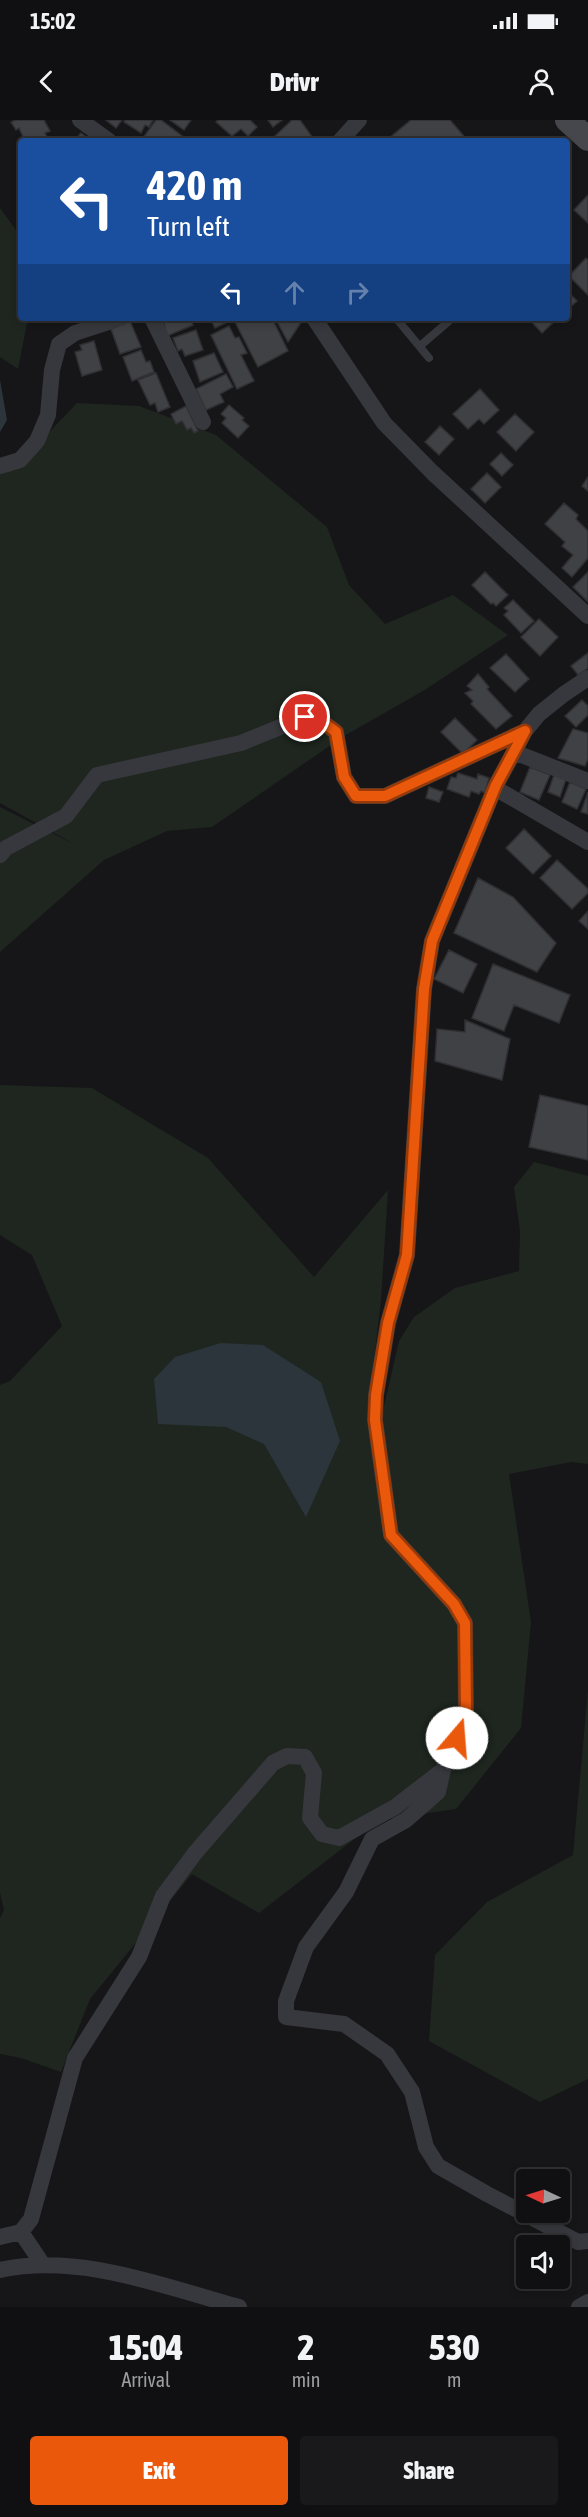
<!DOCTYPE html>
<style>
:root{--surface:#101012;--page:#19191b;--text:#f1f3f6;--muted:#9c9d9f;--line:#303032;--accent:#ea580c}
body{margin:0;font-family:"Asap Condensed",sans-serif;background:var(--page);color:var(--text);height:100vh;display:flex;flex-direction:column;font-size:22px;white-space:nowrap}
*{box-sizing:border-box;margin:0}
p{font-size:20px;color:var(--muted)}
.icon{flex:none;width:33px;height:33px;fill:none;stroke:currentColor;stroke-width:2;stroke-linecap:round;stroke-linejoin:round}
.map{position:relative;height:2187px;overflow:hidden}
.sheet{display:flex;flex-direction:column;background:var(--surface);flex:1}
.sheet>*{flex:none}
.banner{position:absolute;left:18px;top:18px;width:552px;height:183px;border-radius:6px;box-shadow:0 3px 9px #0003,0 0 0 2px var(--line);background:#1a4fa0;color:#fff;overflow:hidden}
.needle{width:39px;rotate:274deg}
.tools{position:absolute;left:516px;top:2049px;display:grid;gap:12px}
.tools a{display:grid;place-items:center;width:54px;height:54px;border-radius:6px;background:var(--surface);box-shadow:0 3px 9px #0003,0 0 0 2px var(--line);font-size:30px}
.pin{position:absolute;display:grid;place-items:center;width:51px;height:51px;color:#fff;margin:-26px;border:3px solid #fff;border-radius:50%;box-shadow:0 2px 6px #0007}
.me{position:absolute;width:66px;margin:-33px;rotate:18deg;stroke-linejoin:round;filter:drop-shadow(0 0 4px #0008)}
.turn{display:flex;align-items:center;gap:21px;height:126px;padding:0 30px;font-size:27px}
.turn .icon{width:78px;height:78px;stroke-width:2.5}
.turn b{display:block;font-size:42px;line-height:51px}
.lanes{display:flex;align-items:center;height:57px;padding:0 30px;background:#0003;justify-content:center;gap:30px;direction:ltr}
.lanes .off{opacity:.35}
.eta{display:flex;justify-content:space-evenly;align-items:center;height:102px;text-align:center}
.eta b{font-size:36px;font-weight:800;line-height:42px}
.button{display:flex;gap:12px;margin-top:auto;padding:12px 30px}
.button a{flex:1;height:69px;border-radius:6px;background:var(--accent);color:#fff;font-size:24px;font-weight:800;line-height:69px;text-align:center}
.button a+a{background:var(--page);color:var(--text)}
.status{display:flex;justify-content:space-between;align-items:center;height:42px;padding:0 30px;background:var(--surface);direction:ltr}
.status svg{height:16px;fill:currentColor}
header{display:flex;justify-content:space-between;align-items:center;height:78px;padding:0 30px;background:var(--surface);font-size:27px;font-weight:800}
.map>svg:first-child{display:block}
</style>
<div class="status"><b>15:02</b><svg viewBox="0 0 49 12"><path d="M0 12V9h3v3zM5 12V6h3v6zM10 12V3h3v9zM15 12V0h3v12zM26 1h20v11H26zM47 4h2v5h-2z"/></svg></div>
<header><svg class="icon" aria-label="back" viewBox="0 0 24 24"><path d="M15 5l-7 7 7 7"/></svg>Drivr<svg class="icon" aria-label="person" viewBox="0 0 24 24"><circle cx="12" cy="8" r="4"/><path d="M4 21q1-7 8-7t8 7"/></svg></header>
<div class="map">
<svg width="588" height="2187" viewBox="0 0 588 2187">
<rect width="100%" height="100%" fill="#161618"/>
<path fill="#1e261f" d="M0,88L21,117V198H28L18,249L0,237Z
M77,283L139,286L216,315L327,407L349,465L385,504L453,475L508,515L423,571L344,616L212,707L167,711L104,740L0,832V687L76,725L0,683V344L16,347Z
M0,965L92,968L208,1038L314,1157L388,1070L381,1180L368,1292L382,1295L399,1221L414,1197L455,1168L519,1151L520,1111L514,1067L534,1042L588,1056V1344L571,1342L509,1354L531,1502L521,1608L456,1689L379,1700L259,1793L192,1754L90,1879L61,1952L21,1938L0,1934V1798L4,1790L0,1773V1265L10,1261L62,1206L32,1135L0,1115Z
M588,1570V1959L540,1982L429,1921L435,1835L487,1782L573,1735Z"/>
<path fill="#2c353c" d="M0,260L7,300L0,312Z
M221,1223L263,1225L321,1262L340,1321L306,1397L264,1324L226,1307L158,1304L154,1259L175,1237Z"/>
<path fill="#404145" stroke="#303034" stroke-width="1.5" d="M16,0H44L50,11L45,13L49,21H25L19,8L16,10L11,2Z
M106,0H122L116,8Z
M125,0H153L149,7L145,5L141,13L124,2Z
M156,0H161L185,18L182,21H148L143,18Z
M170,0H191L184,10Z
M218,0H250L257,7L248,16L241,9L232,16L216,2Z
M268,0H282L273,7Z
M292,0H300L315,21H279L275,16Z
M411,0H450L468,21H389L388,19Z
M81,13L91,21H74Z
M588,75V103L574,90Z
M586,138L588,140V175L569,156Z
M567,171L577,181L567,190Z
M190,198L193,205L167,216L163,199Z
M210,198H231L232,200L215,208Z
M238,198H272L288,231L258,247L234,200Z
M275,198H300L302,201L288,222Z
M528,198H558L542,213Z
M130,201L141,227L120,234L111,209Z
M229,206L235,218L239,217L247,233L241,235L254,261L237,269L211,215Z
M196,210L203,230L185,236L182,229L178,231L173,218Z
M94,221L102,250L82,256L75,232L82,230L80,225Z
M141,230L146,242L150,241L154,252L132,261L123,237Z
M214,233L223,252L200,262L193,241Z
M156,253L170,287L158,292L155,283L150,285L138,260Z
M226,254L233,267L220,274L224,282L206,290L196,269Z
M480,269L499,290L484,304L479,299L468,309L453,294Z
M229,285L244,298L242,300L249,306L238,318L222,303L226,298L221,294Z
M186,286L198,311L194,313L191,308L187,310L182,301L176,304L171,294Z
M515,294L534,312L516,331L497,312Z
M440,306L454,319L439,335L425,322Z
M501,333L513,345L502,356L490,344Z
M487,353L501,367L485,383L471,369Z
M588,357V371L582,366Z
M564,383L578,395L576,399L588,411V438L572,457L562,448L573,435L562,426L565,422L545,404Z
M485,452L508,475L496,486L493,483L491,484L472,465Z
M588,452V482L573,467Z
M513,480L534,501L521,513L504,495L508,491L504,488Z
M539,499L558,517L540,536L521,517Z
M588,533V548L578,555L571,546Z
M506,534L529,559L515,572L490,548Z
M478,554L489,567L487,569L512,596L496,609L471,584L473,581L465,573L472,570L467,566Z
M582,580L588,586V595L576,607L565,596Z
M455,598L477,620L463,634L441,612Z
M573,609L588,613V639L585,646L558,638Z
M530,647L550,655L539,680L520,672Z
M458,653L477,659L478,654L489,658L485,673L481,671L479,674L471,671L469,677L447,669L451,657L456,658Z
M554,655L566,659L560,677L548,672Z
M570,662L586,669L577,689L562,682Z
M429,667L443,672L439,682L426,678Z
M588,672V694L581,692Z
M524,709L551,736L533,754L506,728Z
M557,740L588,769V773L572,789L540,758Z
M478,758L513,777L556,823L537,852L454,813Z
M588,791V809L579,801Z
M449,830L477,844L463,873L434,859Z
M493,844L570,875L559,903L514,885L504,911L472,898Z
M465,900L510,919L502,960L435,941L437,909L465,912Z
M540,975L588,986V1040L529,1027Z"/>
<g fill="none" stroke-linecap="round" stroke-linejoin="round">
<path stroke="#37383d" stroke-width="8" d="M396,198L429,238
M420,226L449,201L447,198"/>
<path stroke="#37383d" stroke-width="16" d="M80,0L109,21
M340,21L359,0
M152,198L203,302
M314,198L384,303L433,353L588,496
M0,346L20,340L37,321L48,295L52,250L59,224L75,213L121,198
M588,558L564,574L539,594L525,611L514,632L496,665L432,821L424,869L407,1135L388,1203L376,1275L375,1300L391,1415L454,1484L465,1503L466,1591L443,1650L438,1672L406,1700L372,1719L346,1772L306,1827L286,1881V1897L344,1904L387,1934L412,1972L426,2027L438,2046L487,2074L578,2122L588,2121
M514,632L588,661
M495,668L588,722
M0,735L6,728L66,696L97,655L241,623L305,597L320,600L336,612L344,657L356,676H385L525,611
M21,2112L43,2145
M0,2117L21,2112L31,2099L75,1938L139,1837L163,1776L195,1733L273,1643L287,1636L305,1637L314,1653L310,1698L322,1714L339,1718L395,1687L443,1650
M0,2150C80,2133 162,2166 239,2187
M579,2187L588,2182"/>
<path stroke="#45474d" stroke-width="24" d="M567,0L588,19"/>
</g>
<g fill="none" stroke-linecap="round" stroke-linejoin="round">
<g stroke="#983908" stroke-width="15">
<path id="route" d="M305,597L320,600L336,612L344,657L356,676H385L525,611L496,665L432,821L424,869L407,1135L388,1203L376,1275L375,1300L391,1415L454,1484L465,1503L466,1591L457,1618"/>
</g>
<use href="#route" stroke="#ea580c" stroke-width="10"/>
</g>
</svg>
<div class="tools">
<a><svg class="needle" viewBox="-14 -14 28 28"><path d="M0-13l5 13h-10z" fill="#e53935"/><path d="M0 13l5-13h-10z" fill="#9c9d9f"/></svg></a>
<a><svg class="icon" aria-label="sound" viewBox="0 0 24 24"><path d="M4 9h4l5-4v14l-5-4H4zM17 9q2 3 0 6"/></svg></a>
</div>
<div class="pin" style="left:305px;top:597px;background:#d93025"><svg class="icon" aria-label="arrive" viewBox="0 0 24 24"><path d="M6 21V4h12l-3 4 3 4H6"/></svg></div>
<svg class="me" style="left:457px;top:1618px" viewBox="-20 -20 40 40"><circle r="19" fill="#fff"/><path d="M0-13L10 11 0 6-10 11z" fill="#ea580c"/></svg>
<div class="banner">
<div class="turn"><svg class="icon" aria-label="left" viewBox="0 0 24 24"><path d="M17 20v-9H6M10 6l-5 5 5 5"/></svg><div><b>420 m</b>Turn left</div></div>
<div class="lanes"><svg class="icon" aria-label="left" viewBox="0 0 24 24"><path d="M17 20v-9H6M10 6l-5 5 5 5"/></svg><svg class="icon off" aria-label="ahead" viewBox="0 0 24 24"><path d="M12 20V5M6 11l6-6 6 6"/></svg><svg class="icon off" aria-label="right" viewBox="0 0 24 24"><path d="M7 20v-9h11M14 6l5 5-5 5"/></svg></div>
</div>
</div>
<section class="sheet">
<div class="eta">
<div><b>15:04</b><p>Arrival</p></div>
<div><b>2</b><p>min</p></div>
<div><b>530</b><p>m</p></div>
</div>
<div class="button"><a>Exit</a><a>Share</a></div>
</section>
